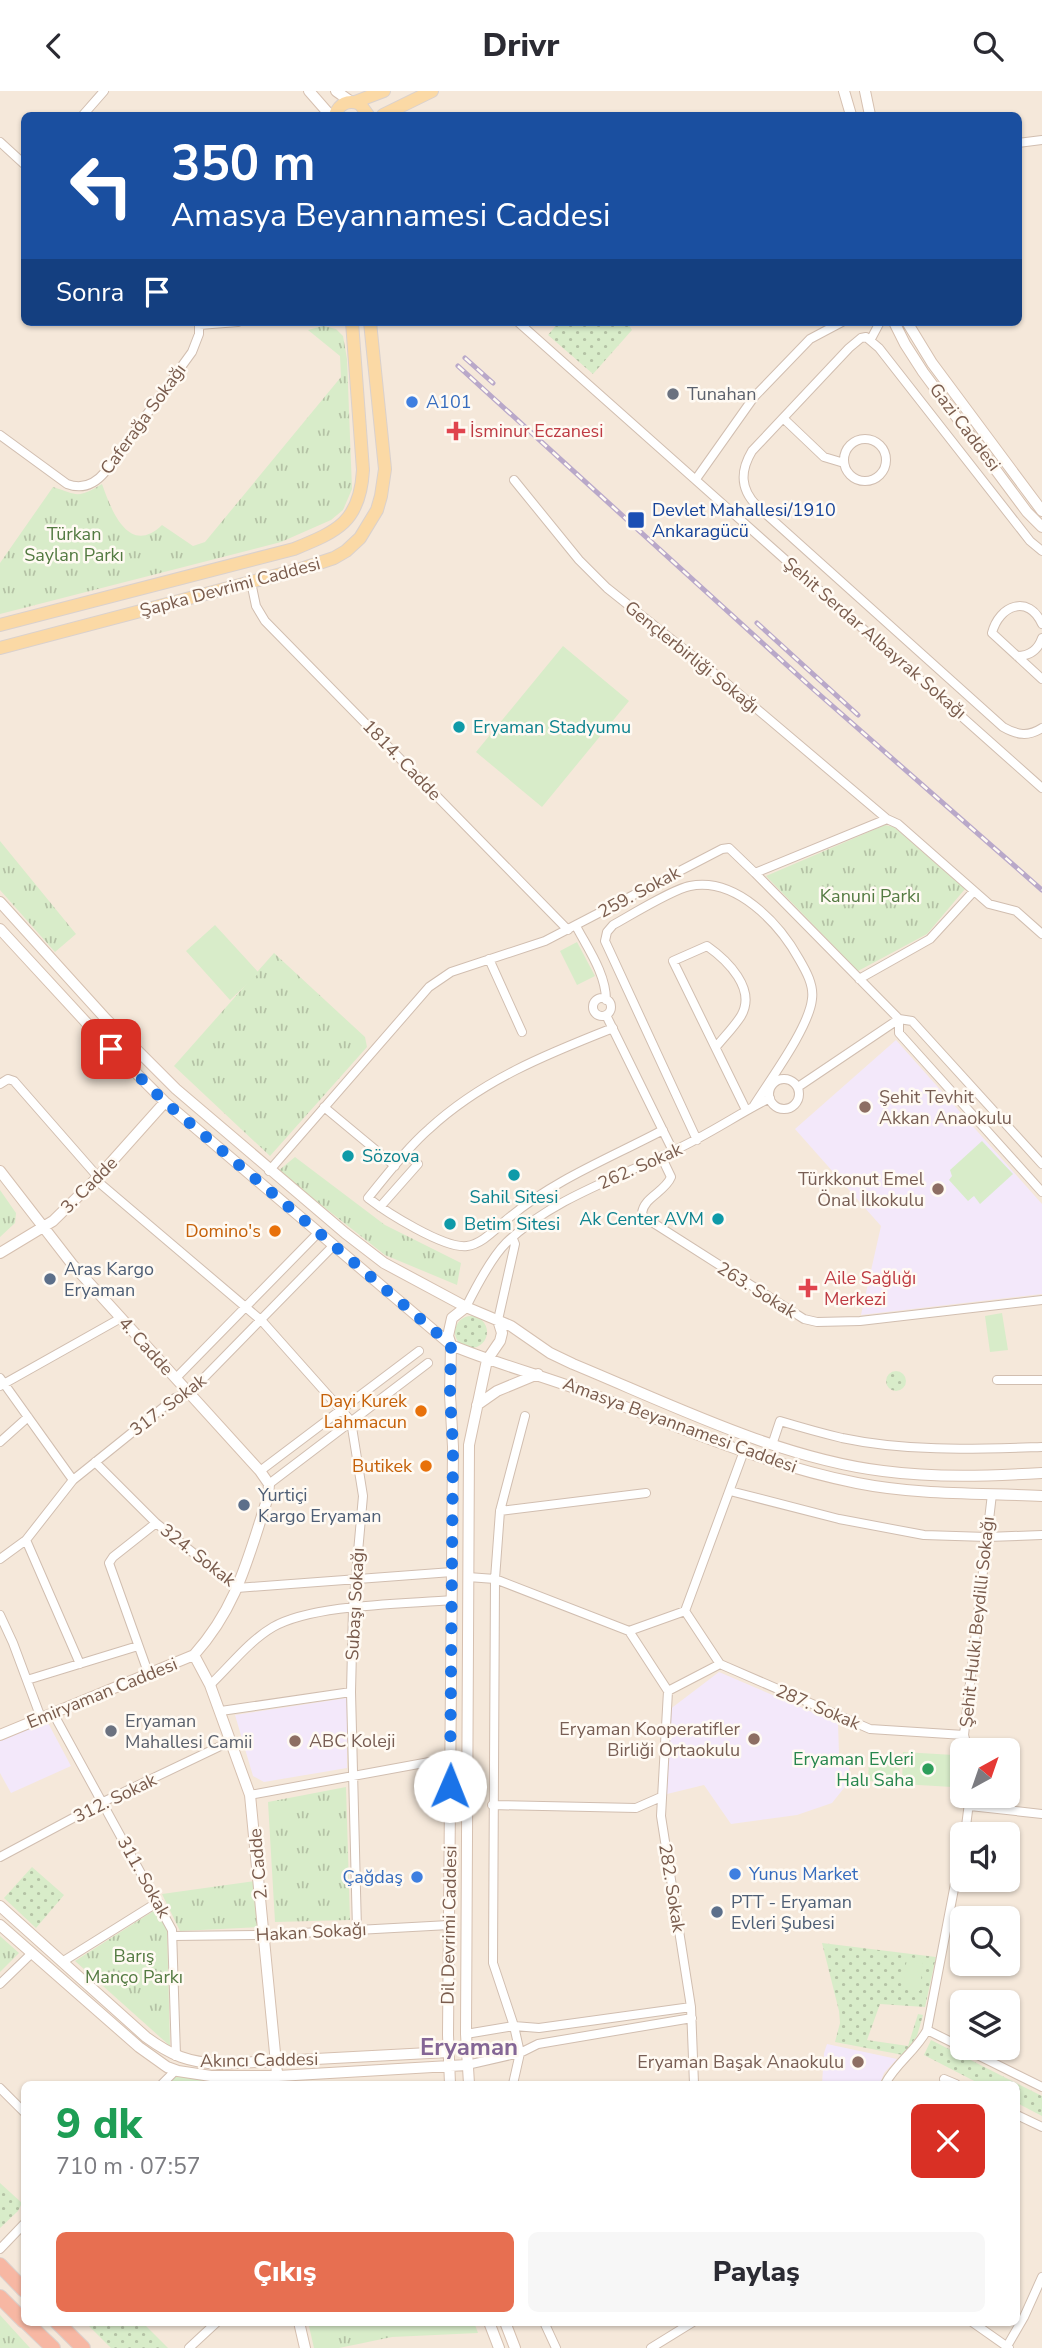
<!DOCTYPE html>
<html lang="tr">
<meta charset="utf-8">
<style>
:root{--surface:#fff;--page:#f7f7f7;--text:#2b2b33;--muted:#7c7c81;--accent:#e76f51}
body{margin:0;font-family:"Nunito Sans",sans-serif;background:var(--page);color:var(--text);height:100vh;display:flex;flex-direction:column;font-size:26px;white-space:nowrap}
*{box-sizing:border-box;margin:0}
p{font-size:23px;color:var(--muted)}
.icon{flex:none;width:38px;height:38px;fill:none;stroke:currentColor;stroke-width:2;stroke-linecap:round;stroke-linejoin:round}
.map{position:relative;flex:1;overflow:hidden}
.drawer{position:absolute;left:21px;top:1990px;width:999px;height:245px;display:flex;flex-direction:column;background:var(--surface);border-radius:10px;box-shadow:0 2px 5px #0004}
.drawer>*{flex:none}
.guide{position:absolute;left:21px;top:21px;width:1001px;height:214px;border-radius:10px;box-shadow:0 2px 5px #0004;background:#1a4fa0;color:#fff;overflow:hidden}
.needle{width:46px;rotate:40deg}
.buttons{position:absolute;left:950px;top:1647px;display:grid;gap:14px}
.buttons a{display:grid;place-items:center;width:70px;height:70px;border-radius:10px;background:var(--surface);box-shadow:0 2px 5px #0004;font-size:35px}
.pin{position:absolute;display:grid;place-items:center;width:60px;height:60px;color:#fff;margin:-30px;border-radius:14px;box-shadow:0 4px 10px #0006}
.me{position:absolute;width:77px;margin:-38px;rotate:1deg;stroke-linejoin:round;filter:drop-shadow(0 0 5px #0008)}
.turn{display:flex;align-items:center;gap:24px;height:147px;padding:0 35px;font-size:32px}
.turn .icon{width:91px;height:91px;stroke-width:2.5}
.turn b{display:block;font-size:49px;line-height:60px}
.then{display:flex;align-items:center;height:66px;padding:0 35px;background:#0003;gap:14px;font-size:26px}
.round{display:grid;place-items:center;flex:none;width:74px;height:74px;border-radius:10px;background:var(--page)}
.overview{display:flex;align-items:center;justify-content:space-between;height:119px;padding:0 35px}
h1{font-size:42px;font-weight:800;line-height:52px;color:#1e9e55}
.button{display:flex;gap:14px;margin-top:auto;padding:14px 35px}
.button a{flex:1;height:80px;border-radius:10px;background:var(--accent);color:#fff;font-size:28px;font-weight:800;line-height:80px;text-align:center}
.button a+a{background:var(--page);color:var(--text)}
header{display:flex;justify-content:space-between;align-items:center;height:91px;padding:0 35px;background:var(--surface);font-size:32px;font-weight:800}
.map>svg:first-child{display:block}
</style>
<header><svg class="icon" aria-label="back" viewBox="0 0 24 24"><path d="M15 5l-7 7 7 7"/></svg>Drivr<svg class="icon" aria-label="search" viewBox="0 0 24 24"><circle cx="10" cy="10" r="6"/><path d="M15 15l6 6"/></svg></header>
<div class="map">
<svg width="1042" height="2257" viewBox="0 0 1042 2257">
<defs>
<pattern id="grass-dots" width="8" height="8" patternUnits="userSpaceOnUse" patternTransform="scale(1.75)"><rect width="8" height="8" fill="#d8ecc9"/><path d="M2 2h.1M6 6h.1" fill="none" stroke="#b4c2a5" stroke-width="1.8" stroke-linecap="round"/></pattern>
<pattern id="park-tufts" width="24" height="20" patternUnits="userSpaceOnUse" patternTransform="scale(1.75)"><rect width="24" height="20" fill="#d8ecc9"/><path d="M3 7l-1-3M5 7V3M7 7l1-3M15 17l-1-3M17 17v-4M19 17l1-3" fill="none" stroke="#b4c2a5"/></pattern>
</defs>
<rect width="100%" height="100%" fill="#fdf6ec"/>
<path fill="#f5e8da" fill-rule="evenodd" d="M0,0H1042V2257H0ZM24,24H1018V231H24ZM962,1659H1008V1704H962ZM962,1743H1008V1788H962ZM962,1827H1008V1872H962ZM962,1911H1008V1956H962ZM24,1993H1017V2231H24Z"/>
<path fill="#f3e8fa" d="M896,949L1042,1113V1203L861,1224L881,1135L795,1038Z
M719,1581L838,1632L839,1663L850,1665L848,1692L832,1712L797,1724L731,1733L704,1694L667,1703L669,1619Z
M347,1607V1677L264,1691L253,1685L235,1624Z
M47,1630L71,1675L11,1702L0,1682V1650Z
M827,1953L897,1968L884,1982L880,1993H822L824,1962Z"/>
<path fill="url(#grass-dots)" d="M559,231H627L632,239L593,283L548,244Z
M455 1241a16 16 0 1 1 32 0a16 16 0 1 1-32 0Z
M886 1290a10 10 0 1 1 20 0a10 10 0 1 1-20 0Z
M32,1776L64,1804L36,1837L4,1807Z
M822,1852L936,1866L925,1916L880,1913L867,1949L908,1955L918,1923L923,1924L917,1945L903,1964L835,1951L840,1932L839,1920Z
M931,1949L1042,2005V2025L1017,2012V1993H980L924,1964Z
M176,1979L278,1985V1993H162Z
M0,2092L22,2112L18,2120L0,2137Z
M85,2231H142L168,2257H111Z"/>
<path fill="url(#park-tufts)" d="M323,235L336,238L343,245L347,268L352,398L343,419L331,429L281,451L0,523V472L53,396C78,404 77,408 102,393C111,419 129,466 162,434L193,455L205,451L341,286L340,265L308,239Z
M885,734L894,736L965,798L927,843L858,880L766,785Z
M0,750L76,843L55,861L0,799Z
M274,862L365,946L367,956L270,1065L174,975Z
M295,1066L385,1134L461,1172L457,1194L385,1164L278,1080Z
M0,1099L16,1122L15,1132L0,1146Z
M346,1696L350,1829L275,1831L268,1711Z
M255,1790L260,1836L180,1840L162,1803Z
M155,1819L167,1837L170,1955L75,1870Z
M0,1845L19,1862L0,1881Z
M0,2224L30,2257H0Z
M308,2231H474L478,2242L392,2246L339,2257H314Z"/>
<path fill="#d8ecc9" d="M56,440L63,474L44,479L36,444Z
M563,555L629,610L542,716L476,661Z
M215,834L259,882L230,909L186,860Z
M577,851L595,885L577,894L560,860Z
M982,1050L1013,1083L980,1113L974,1105L968,1110L949,1089L952,1085L950,1079Z
M1002,1222L1008,1259L990,1261L985,1225Z
M903,1661L954,1664L952,1696L902,1693Z
M869,1670L900,1672L899,1692L868,1690Z
M907,1866L923,1868L920,1900L903,1898Z"/>
<g fill="none" stroke-linecap="round" stroke-linejoin="round">
<g stroke="#d1beb0" stroke-width="10">
<path id="street" d="M83,24L104,0
M0,51L24,73
M1018,52L1042,49
M518,231L1042,697
M871,248L880,231
M783,327L824,366L844,372
M0,344L67,393C83,399 95,393 105,381L192,261L199,243V234L238,231
M844 369a21 21 0 1 1 42 0a21 21 0 1 1-42 0Z
M696,388L754,306L810,248L842,231
M514,389L579,469L607,497L725,591L887,728
M1042,460L1030,450L879,257L866,246L861,247L849,257L752,360C740,380 740,398 757,415L1003,636C1017,644 1028,646 1042,637
M251,491L256,515L265,530L568,839
M1042,533C1029,503 999,514 992,542L1042,588
M1017,565C1030,565 1038,559 1042,547
M755,782L899,928L912,930L1042,1073
M576,835C588,858 606,883 606,909
M489,868L522,941
M859,888L930,848L974,800
M593 916a9 9 0 1 1 18 0a9 9 0 1 1-18 0Z
M606,924L673,1060
M899,928V942L1042,1101
M613,937C547,963 482,989 429,1038C406,1058 387,1084 368,1107C386,1121 444,1158 467,1155C483,1153 497,1136 510,1126C554,1089 612,1066 663,1039
M716,956C724,946 734,936 741,925C757,898 727,869 707,855L673,870L746,1019
M769 1003a15 15 0 1 1 30 0a15 15 0 1 1-30 0Z
M0,993L8,988L14,990L98,1086
M798,996L899,928
M324,1016L395,1075
M697,1049L605,850L607,841L613,834C631,824 673,798 690,795C736,786 779,832 799,868C806,880 814,894 812,908C809,937 769,990 753,1016
M661,1065L671,1086C665,1101 644,1106 642,1122L644,1126L804,1228L817,1231L860,1230L1042,1209
M269,1080L429,896L451,881L545,850L722,758L729,757L755,782L887,728L898,733L989,813L1016,820L1042,843
M96,1089L262,1230L351,1330L363,1405L353,1517L351,1601L357,1839
M380,1116L418,1073L406,1063
M466,1216C476,1196 491,1167 506,1152C553,1107 618,1087 675,1059C708,1044 738,1023 770,1007
M498,1229L515,1153L513,1148
M0,1287L73,1389
M176,1287L318,1142
M997,1289H1042
M0,1295L121,1227
M0,1351L28,1326
M772,1354L780,1330C800,1336 821,1342 842,1347C908,1361 975,1358 1042,1356
M95,1371L156,1432L237,1497L452,1481
M260,1380L419,1260
M269,1393L428,1272
M730,1400L839,1428L924,1444L987,1446L1042,1444
M500,1420L646,1402
M26,1449L80,1573
M0,1468L26,1449L73,1389L175,1307L189,1302L333,1155
M468,1486L495,1488L629,1540
M685,1520L744,1360
M0,1524L13,1552L41,1627
M629,1540L668,1600L720,1573
M629,1540L685,1520L720,1573
M720,1573L870,1638L964,1644
M149,1584L109,1472L113,1466L156,1432
M27,1589L138,1555
M210,1594C230,1575 249,1550 273,1536C313,1513 405,1513 452,1509
M668,1600L661,1725L691,1916L694,1993
M221,1620L351,1601
M53,1622L172,1839L176,1965
M968,1659L964,1644L992,1403
M250,1704L451,1667
M492,1714L636,1717L661,1706
M970,1715L1042,1723
M965,1743L970,1704
M0,1766L103,1711L231,1650
M173,1845L265,1844L449,1834
M62,1871L158,1811
M0,1893L32,1862
M927,1939L1042,1996
M466,1943L514,1935L539,1937L691,1916
M467,1974L520,1962L538,1953L692,1927
M944,1988L956,1993
M162,1993L176,1979
M513,1993L520,1962L514,1935L493,1872L495,1488L500,1420L525,1325
M885,1993C896,1972 916,1960 927,1939L962,1756
M0,1997L24,2021
M1017,2024L1042,2036
M0,2158L24,2133
M544,2231L556,2257
M972,2231L1009,2257
M189,2257L217,2231
M651,2257L693,2231
M1006,2257L1024,2226L1042,2186"/>
</g>
<g stroke="#d6c0b0" stroke-width="12">
<path id="secondary" d="M309,0L330,24
M336,0L350,10
M844,0L851,24
M865,0L870,24
M894,231L905,253L923,281L1027,421L1042,436
M907,231L932,272L1042,420
M0,811L106,928L176,998L345,1142L384,1172L466,1216L511,1235L550,1262L573,1273C670,1313 778,1367 883,1380C936,1387 989,1385 1042,1382
M0,838L94,940L165,1011L451,1254C496,1273 544,1285 591,1303C678,1335 765,1374 857,1392C917,1404 981,1402 1042,1405
M0,1080L72,1173L260,1380L269,1393L268,1406C248,1466 238,1515 194,1564L0,1644
M0,1162L53,1130L98,1086L165,1011
M477,1314L497,1300L538,1283
M194,1564L210,1594L250,1704L278,1993
M0,1815L146,1946C172,1965 188,1971 220,1973L448,1961
M0,1834L139,1956L167,1976L178,1980L211,1985H278L467,1974
M450,1993L448,1944L453,1356L450,1304L451,1254L448,1245L452,1227L466,1216
M469,1993L466,1943L469,1354L487,1269L500,1250L502,1242L498,1229
M299,2231L305,2257
M489,2231L499,2257
M505,2231L515,2257"/>
</g>
<g stroke="#dad1cd" stroke-width="14">
<path id="primary" d="M355,11L384,0
M335,24C339,13 348,8 360,13L368,24
M383,24L432,0
M0,534L294,458C338,440 360,431 363,379L352,231
M0,557L304,477L334,467L346,460L360,447L377,419L381,405L385,378L370,231"/>
</g>
<g stroke="#dad1cd" stroke-width="16">
<path id="highway" d="M0,2174L24,2199
M0,2206L24,2230
M26,2231L53,2257
M57,2231L83,2257"/>
</g>
<use href="#street" stroke="#fff" stroke-width="8"/>
<use href="#secondary" stroke="#fff" stroke-width="10"/>
<use href="#primary" stroke="#fbd9a5" stroke-width="12"/>
<use href="#highway" stroke="#f7b7a3" stroke-width="14"/>
<g stroke="#b9a8c9" stroke-width="5">
<path id="rail" d="M465,267L493,292
M458,275L812,597L1042,799
M757,532L858,624"/>
</g>
<use href="#rail" stroke="#fffaf3" stroke-width="2.5" stroke-dasharray="8" stroke-linecap="butt"/>
</g>
<g fill="none" stroke-linecap="round" stroke-linejoin="round">
<path stroke="#1a73e8" stroke-width="12" stroke-dasharray="0 21.6" d="M111,958L165,1011L451,1254L450,1304L453,1356L450,1695"/>
</g>
<g fill="#6b7280" stroke="#fffaf3" stroke-width="2.5">
<circle cx="673" cy="303" r="7"/>
<circle cx="111" cy="1640" r="7"/>
</g>
<g fill="#3f7fe0" stroke="#fffaf3" stroke-width="2.5">
<circle cx="412" cy="311" r="7"/>
<circle cx="735" cy="1783" r="7"/>
<circle cx="417" cy="1786" r="7"/>
</g>
<g fill="#e0444e" stroke="#fffaf3" stroke-width="2.5">
<path d="M452.5 329.5h7v7h7v7h-7v7h-7v-7h-7v-7h7z"/>
<path d="M804.5 1186.5h7v7h7v7h-7v7h-7v-7h-7v-7h7z"/>
</g>
<rect fill="#1a4fb4" stroke="#fffaf3" stroke-width="2.5" x="627" y="420" width="18" height="18" rx="3.5"/>
<g fill="#0f9aa8" stroke="#fffaf3" stroke-width="2.5">
<circle cx="459" cy="636" r="7"/>
<circle cx="348" cy="1065" r="7"/>
<circle cx="514" cy="1084" r="7"/>
<circle cx="718" cy="1128" r="7"/>
<circle cx="450" cy="1133" r="7"/>
</g>
<g fill="#8d6e63" stroke="#fffaf3" stroke-width="2.5">
<circle cx="865" cy="1016" r="7"/>
<circle cx="938" cy="1098" r="7"/>
<circle cx="754" cy="1648" r="7"/>
<circle cx="295" cy="1650" r="7"/>
<circle cx="858" cy="1971" r="7"/>
</g>
<g fill="#e8710a" stroke="#fffaf3" stroke-width="2.5">
<circle cx="275" cy="1140" r="7"/>
<circle cx="421" cy="1320" r="7"/>
<circle cx="426" cy="1375" r="7"/>
</g>
<g fill="#5c6f8a" stroke="#fffaf3" stroke-width="2.5">
<circle cx="50" cy="1188" r="7"/>
<circle cx="244" cy="1414" r="7"/>
<circle cx="717" cy="1821" r="7"/>
</g>
<circle fill="#2e9e5b" stroke="#fffaf3" stroke-width="2.5" cx="928" cy="1678" r="7"/>
<g text-anchor="middle" stroke-width="5" stroke-linejoin="round" paint-order="stroke">
<g font-size="18" fill="#5b616d" stroke="#fffaf3" text-anchor="start">
<text x="687" y="309">Tunahan</text>
<text x="125" y="1636">Eryaman<tspan x="125" dy="21">Mahallesi Camii</tspan></text>
</g>
<g font-size="18" fill="#366cbe" stroke="#fffaf3" text-anchor="start">
<text x="426" y="317">A101</text>
<text x="749" y="1789">Yunus Market</text>
<text x="403" y="1792" text-anchor="end">Çağdaş</text>
</g>
<g font-size="18" fill="#7a5c4d" stroke="#fffaf3">
<text transform="translate(143 328) rotate(-54)" y="6">Caferağa Sokağı</text>
<text transform="translate(965 336) rotate(53)" y="6">Gazi Caddesi</text>
<text transform="translate(230 496) rotate(-15)" y="6">Şapka Devrimi Caddesi</text>
<text transform="translate(875 547) rotate(41)" y="6">Şehit Serdar Albayrak Sokağı</text>
<text transform="translate(692 566) rotate(39)" y="6">Gençlerbirliği Sokağı</text>
<text transform="translate(402 669) rotate(46)" y="6">1814. Cadde</text>
<text transform="translate(639 801) rotate(-28)" y="6">259. Sokak</text>
<text transform="translate(640 1075) rotate(-24)" y="6">262. Sokak</text>
<text transform="translate(89 1094) rotate(-45)" y="6">3. Cadde</text>
<text transform="translate(757 1199) rotate(32)" y="6">263. Sokak</text>
<text transform="translate(146 1255) rotate(48)" y="6">4. Cadde</text>
<text transform="translate(168 1314) rotate(-37)" y="6">317. Sokak</text>
<text transform="translate(680 1334) rotate(20)" y="6">Amasya Beyannamesi Caddesi</text>
<text transform="translate(198 1464) rotate(38)" y="6">324. Sokak</text>
<text transform="translate(355 1513) rotate(-87)" y="6">Subaşı Sokağı</text>
<text transform="translate(977 1531) rotate(-84)" y="6">Şehit Hulki Beydilli Sokağı</text>
<text transform="translate(102 1602) rotate(-22)" y="6">Emiryaman Caddesi</text>
<text transform="translate(818 1616) rotate(23)" y="6">287. Sokak</text>
<text transform="translate(115 1707) rotate(-26)" y="6">312. Sokak</text>
<text transform="translate(258 1773) rotate(-95)" y="6">2. Cadde</text>
<text transform="translate(144 1786) rotate(61)" y="6">311. Sokak</text>
<text transform="translate(672 1797) rotate(81)" y="6">282. Sokak</text>
<text transform="translate(449 1834) rotate(-89)" y="6">Dil Devrimi Caddesi</text>
<text transform="translate(311 1841) rotate(-3)" y="6">Hakan Sokağı</text>
<text transform="translate(259 1969) rotate(-1)" y="6">Akıncı Caddesi</text>
</g>
<g font-size="18" fill="#be3a42" stroke="#fffaf3" text-anchor="start">
<text x="470" y="346">İsminur Eczanesi</text>
<text x="824" y="1193">Aile Sağlığı<tspan x="824" dy="21">Merkezi</tspan></text>
</g>
<g font-size="18" fill="#164399" stroke="#fffaf3" text-anchor="start">
<text x="652" y="425">Devlet Mahallesi/1910<tspan x="652" dy="21">Ankaragücü</tspan></text>
</g>
<g font-size="18" fill="#537a41" stroke="#fffaf3">
<text x="74" y="449">Türkan<tspan x="74" dy="21">Saylan Parkı</tspan></text>
<text x="870" y="811">Kanuni Parkı</text>
<text x="134" y="1871">Barış<tspan x="134" dy="21">Manço Parkı</tspan></text>
</g>
<g font-size="18" fill="#0d838f" stroke="#fffaf3" text-anchor="start">
<text x="473" y="642">Eryaman Stadyumu</text>
<text x="362" y="1071">Sözova</text>
<text x="514" y="1112" text-anchor="middle">Sahil Sitesi</text>
<text x="704" y="1134" text-anchor="end">Ak Center AVM</text>
<text x="464" y="1139">Betim Sitesi</text>
</g>
<g font-size="18" fill="#785e54" stroke="#fffaf3" text-anchor="end">
<text x="879" y="1012" text-anchor="start">Şehit Tevhit<tspan x="879" dy="21">Akkan Anaokulu</tspan></text>
<text x="924" y="1094">Türkkonut Emel<tspan x="924" dy="21">Önal İlkokulu</tspan></text>
<text x="740" y="1644">Eryaman Kooperatifler<tspan x="740" dy="21">Birliği Ortaokulu</tspan></text>
<text x="309" y="1656" text-anchor="start">ABC Koleji</text>
<text x="844" y="1977">Eryaman Başak Anaokulu</text>
</g>
<g font-size="18" fill="#c56008" stroke="#fffaf3" text-anchor="end">
<text x="261" y="1146">Domino's</text>
<text x="407" y="1316">Dayi Kurek<tspan x="407" dy="21">Lahmacun</tspan></text>
<text x="412" y="1381">Butikek</text>
</g>
<g font-size="18" fill="#4e5e75" stroke="#fffaf3" text-anchor="start">
<text x="64" y="1184">Aras Kargo<tspan x="64" dy="21">Eryaman</tspan></text>
<text x="258" y="1410">Yurtiçi<tspan x="258" dy="21">Kargo Eryaman</tspan></text>
<text x="731" y="1817">PTT - Eryaman<tspan x="731" dy="21">Evleri Şubesi</tspan></text>
</g>
<g font-size="18" fill="#27864d" stroke="#fffaf3" text-anchor="end">
<text x="914" y="1674">Eryaman Evleri<tspan x="914" dy="21">Halı Saha</tspan></text>
</g>
<g font-size="24" font-weight="bold" fill="#846695" stroke="#fffaf3">
<text x="469" y="1964">Eryaman</text>
</g>
</g>
</svg>
<div class="buttons">
<a><svg class="needle" viewBox="-14 -14 28 28"><path d="M0-13l5 13h-10z" fill="#e53935"/><path d="M0 13l5-13h-10z" fill="#7c7c81"/></svg></a>
<a><svg class="icon" aria-label="sound" viewBox="0 0 24 24"><path d="M4 9h4l5-4v14l-5-4H4zM17 9q2 3 0 6"/></svg></a>
<a><svg class="icon" aria-label="search" viewBox="0 0 24 24"><circle cx="10" cy="10" r="6"/><path d="M15 15l6 6"/></svg></a>
<a><svg class="icon" aria-label="layers" viewBox="0 0 24 24"><path d="M12 4l9 5-9 5-9-5zM3 14l9 5 9-5"/></svg></a>
</div>
<div class="pin" style="left:111px;top:958px;background:#d93025"><svg class="icon" aria-label="arrive" viewBox="0 0 24 24"><path d="M6 21V4h12l-3 4 3 4H6"/></svg></div>
<svg class="me" style="left:450px;top:1695px" viewBox="-20 -20 40 40"><circle r="19" fill="#fff"/><path d="M0-13L10 11 0 6-10 11z" fill="#1a73e8"/></svg>
<div class="guide">
<div class="turn"><svg class="icon" aria-label="left" viewBox="0 0 24 24"><path d="M17 20v-9H6M10 6l-5 5 5 5"/></svg><div><b>350 m</b>Amasya Beyannamesi Caddesi</div></div>
<div class="then">Sonra<svg class="icon" aria-label="arrive" viewBox="0 0 24 24"><path d="M6 21V4h12l-3 4 3 4H6"/></svg></div>
</div>
<section class="drawer">
<div class="overview"><div><h1>9 dk</h1><p>710 m · 07:57</p></div><a class="round" style="background:#d93025;color:#fff"><svg class="icon" aria-label="close" viewBox="0 0 24 24"><path d="M6 6l12 12M18 6L6 18"/></svg></a></div>
<div class="button"><a>Çıkış</a><a>Paylaş</a></div>
</section>
</div>
